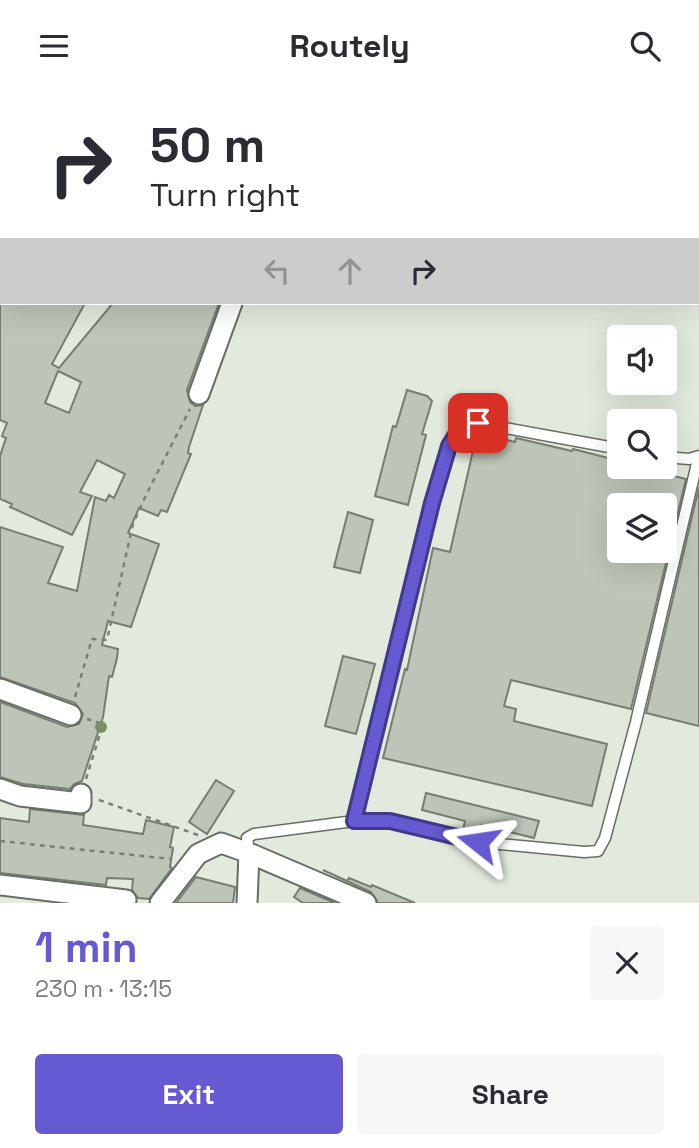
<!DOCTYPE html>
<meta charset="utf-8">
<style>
:root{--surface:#fff;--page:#f7f7f7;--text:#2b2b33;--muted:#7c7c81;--accent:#665ad3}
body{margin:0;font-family:"Space Grotesk",sans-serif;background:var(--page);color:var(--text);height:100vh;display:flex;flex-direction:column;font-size:26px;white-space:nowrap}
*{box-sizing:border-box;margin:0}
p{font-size:23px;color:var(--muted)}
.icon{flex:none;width:38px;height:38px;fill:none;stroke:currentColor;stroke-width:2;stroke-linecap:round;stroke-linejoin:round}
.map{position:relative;height:812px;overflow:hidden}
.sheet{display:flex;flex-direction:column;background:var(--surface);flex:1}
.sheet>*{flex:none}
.top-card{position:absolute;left:0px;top:0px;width:700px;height:214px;box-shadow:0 7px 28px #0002;background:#fff;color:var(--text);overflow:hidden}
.controls{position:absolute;left:607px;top:234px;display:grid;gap:14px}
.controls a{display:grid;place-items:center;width:70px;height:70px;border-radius:7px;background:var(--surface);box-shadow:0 7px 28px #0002;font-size:35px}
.pin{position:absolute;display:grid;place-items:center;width:60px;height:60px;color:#fff;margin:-30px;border-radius:14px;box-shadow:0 4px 10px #0006}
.me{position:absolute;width:77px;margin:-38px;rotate:285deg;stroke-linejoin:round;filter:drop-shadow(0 0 5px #0008)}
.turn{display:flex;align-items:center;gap:24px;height:147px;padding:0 35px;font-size:32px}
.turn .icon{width:91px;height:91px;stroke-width:2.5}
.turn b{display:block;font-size:49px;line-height:60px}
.lanes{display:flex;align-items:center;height:66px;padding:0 35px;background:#0003;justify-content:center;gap:35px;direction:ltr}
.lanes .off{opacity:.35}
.round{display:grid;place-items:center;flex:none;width:74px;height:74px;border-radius:7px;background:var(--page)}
.overview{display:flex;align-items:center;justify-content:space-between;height:119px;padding:0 35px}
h1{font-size:42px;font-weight:800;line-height:52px;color:var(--accent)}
.action{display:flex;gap:14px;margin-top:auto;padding:14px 35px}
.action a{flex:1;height:80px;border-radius:7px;background:var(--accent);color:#fff;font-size:28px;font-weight:800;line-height:80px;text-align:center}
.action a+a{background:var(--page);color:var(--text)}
header{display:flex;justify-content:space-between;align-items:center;height:91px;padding:0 35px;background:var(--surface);font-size:32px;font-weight:800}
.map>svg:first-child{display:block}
</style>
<header><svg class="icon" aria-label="menu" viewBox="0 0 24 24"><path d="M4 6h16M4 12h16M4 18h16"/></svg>Routely<svg class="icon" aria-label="search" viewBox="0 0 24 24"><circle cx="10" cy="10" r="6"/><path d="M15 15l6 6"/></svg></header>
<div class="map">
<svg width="699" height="812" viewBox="0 0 699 812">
<rect width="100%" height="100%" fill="#e1eadc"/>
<path fill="#bdc5b8" stroke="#767d72" stroke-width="2" fill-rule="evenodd" d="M0,212H85L52,273L59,277L113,212H219L187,299L190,311L195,315L203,314L189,356L188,362L191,363L167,421L161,419L158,425L139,417L128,442L159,453L131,536L108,530L102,554L118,558L117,567L112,586L109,585L103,626L82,690L74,693L70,698L23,693L0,686V611L67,636L79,633L83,623L75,612L0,586V436L63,456L48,492L77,500L95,406L106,410L109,404L114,407L125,383L97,369L80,401L92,405L72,444L10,416L12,413L0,408V365L6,347L2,345L7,332L0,329ZM58,280L81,291L69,322L45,312Z
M407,299L427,305L432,310L422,343L426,344L408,414L375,405L393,335L396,336Z
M477,342L515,351L516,347L572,360L573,358L620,370V376H637L686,388L631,618L511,589L504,615L516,618L514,630L607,653L592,715L383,667L405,578L407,579L433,457L450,461ZM620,415H665V460H620Z
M699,396V635L646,622Z
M348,421L373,429L360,482L334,476Z
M343,565L375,573L356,643L325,635Z
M216,689L234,700L207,743L189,731Z
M426,702L539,730L534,747L481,734L479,743L463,739L465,730L422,719Z
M30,718L84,724L83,734L143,743L146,729L174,736L170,756L173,757L170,776L172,777L149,808L138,807L132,799L133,788L107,787L106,794L0,782V727L29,731Z
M323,779L347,790L349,787L371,796L372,794L415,812H378L371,801Z
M196,786L235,796L233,812H176Z
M300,797L335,812H303L294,806Z"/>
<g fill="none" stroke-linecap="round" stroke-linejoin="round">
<g stroke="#676e63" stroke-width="13">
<path id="lane" d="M665,366L689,368L699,365
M354,730L432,412L449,355L457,342L478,332L620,358
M249,761L247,747L254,743L354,730H390L478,751L584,761L598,760L605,747L636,631L698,368"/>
</g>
<g stroke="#676e63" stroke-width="23">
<path id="street" d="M356,0L363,2
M34,2L35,0
M328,2L329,0
M698,15L699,14
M0,93L2,90
M199,303L232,212
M0,598L71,624
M0,698L20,705L81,712V703
M249,762L366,812
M0,794L126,809
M160,812L198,763L221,752L249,762L247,812"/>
</g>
<path stroke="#7a8077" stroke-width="2.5" stroke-dasharray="5 5" stroke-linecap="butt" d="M620,0L621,2
M698,43H699
M0,67L2,68
M75,606L92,548L107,549L133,433L147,402L190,318
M86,688L103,633L87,628
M99,709L198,744
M0,750L171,768"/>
<use href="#lane" stroke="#fff" stroke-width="10"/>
<use href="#street" stroke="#fff" stroke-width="19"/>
</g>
<circle fill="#7a8e67" cx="101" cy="636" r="6"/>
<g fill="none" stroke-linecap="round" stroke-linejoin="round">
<g stroke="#423a89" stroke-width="18">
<path id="route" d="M478,332L457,342L449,355L432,412L354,730H390L478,751"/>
</g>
<use href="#route" stroke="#665ad3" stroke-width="12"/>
</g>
</svg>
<div class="controls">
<a><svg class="icon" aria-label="sound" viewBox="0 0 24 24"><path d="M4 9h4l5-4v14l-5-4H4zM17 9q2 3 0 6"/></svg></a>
<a><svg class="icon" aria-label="search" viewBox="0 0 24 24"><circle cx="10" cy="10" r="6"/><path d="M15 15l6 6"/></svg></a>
<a><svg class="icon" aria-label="layers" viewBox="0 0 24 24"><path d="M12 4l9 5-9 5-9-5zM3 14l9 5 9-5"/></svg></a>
</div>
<div class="pin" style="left:478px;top:332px;background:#d93025"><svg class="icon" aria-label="arrive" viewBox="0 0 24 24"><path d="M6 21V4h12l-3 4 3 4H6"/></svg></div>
<svg class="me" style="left:478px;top:751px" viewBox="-20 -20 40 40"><path d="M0-17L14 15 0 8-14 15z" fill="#665ad3" stroke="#fff" stroke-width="4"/></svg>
<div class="top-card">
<div class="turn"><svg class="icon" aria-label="right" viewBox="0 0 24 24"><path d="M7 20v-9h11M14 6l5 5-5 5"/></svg><div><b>50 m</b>Turn right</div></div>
<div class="lanes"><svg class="icon off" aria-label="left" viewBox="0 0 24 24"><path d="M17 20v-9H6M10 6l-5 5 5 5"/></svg><svg class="icon off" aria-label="ahead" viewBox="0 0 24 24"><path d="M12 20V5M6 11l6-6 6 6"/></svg><svg class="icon" aria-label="right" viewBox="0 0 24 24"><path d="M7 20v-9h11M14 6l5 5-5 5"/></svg></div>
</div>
</div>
<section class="sheet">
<div class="overview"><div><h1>1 min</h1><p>230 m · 13:15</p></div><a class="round"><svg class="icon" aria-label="close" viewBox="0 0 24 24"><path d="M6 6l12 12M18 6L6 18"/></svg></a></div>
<div class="action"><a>Exit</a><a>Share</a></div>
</section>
